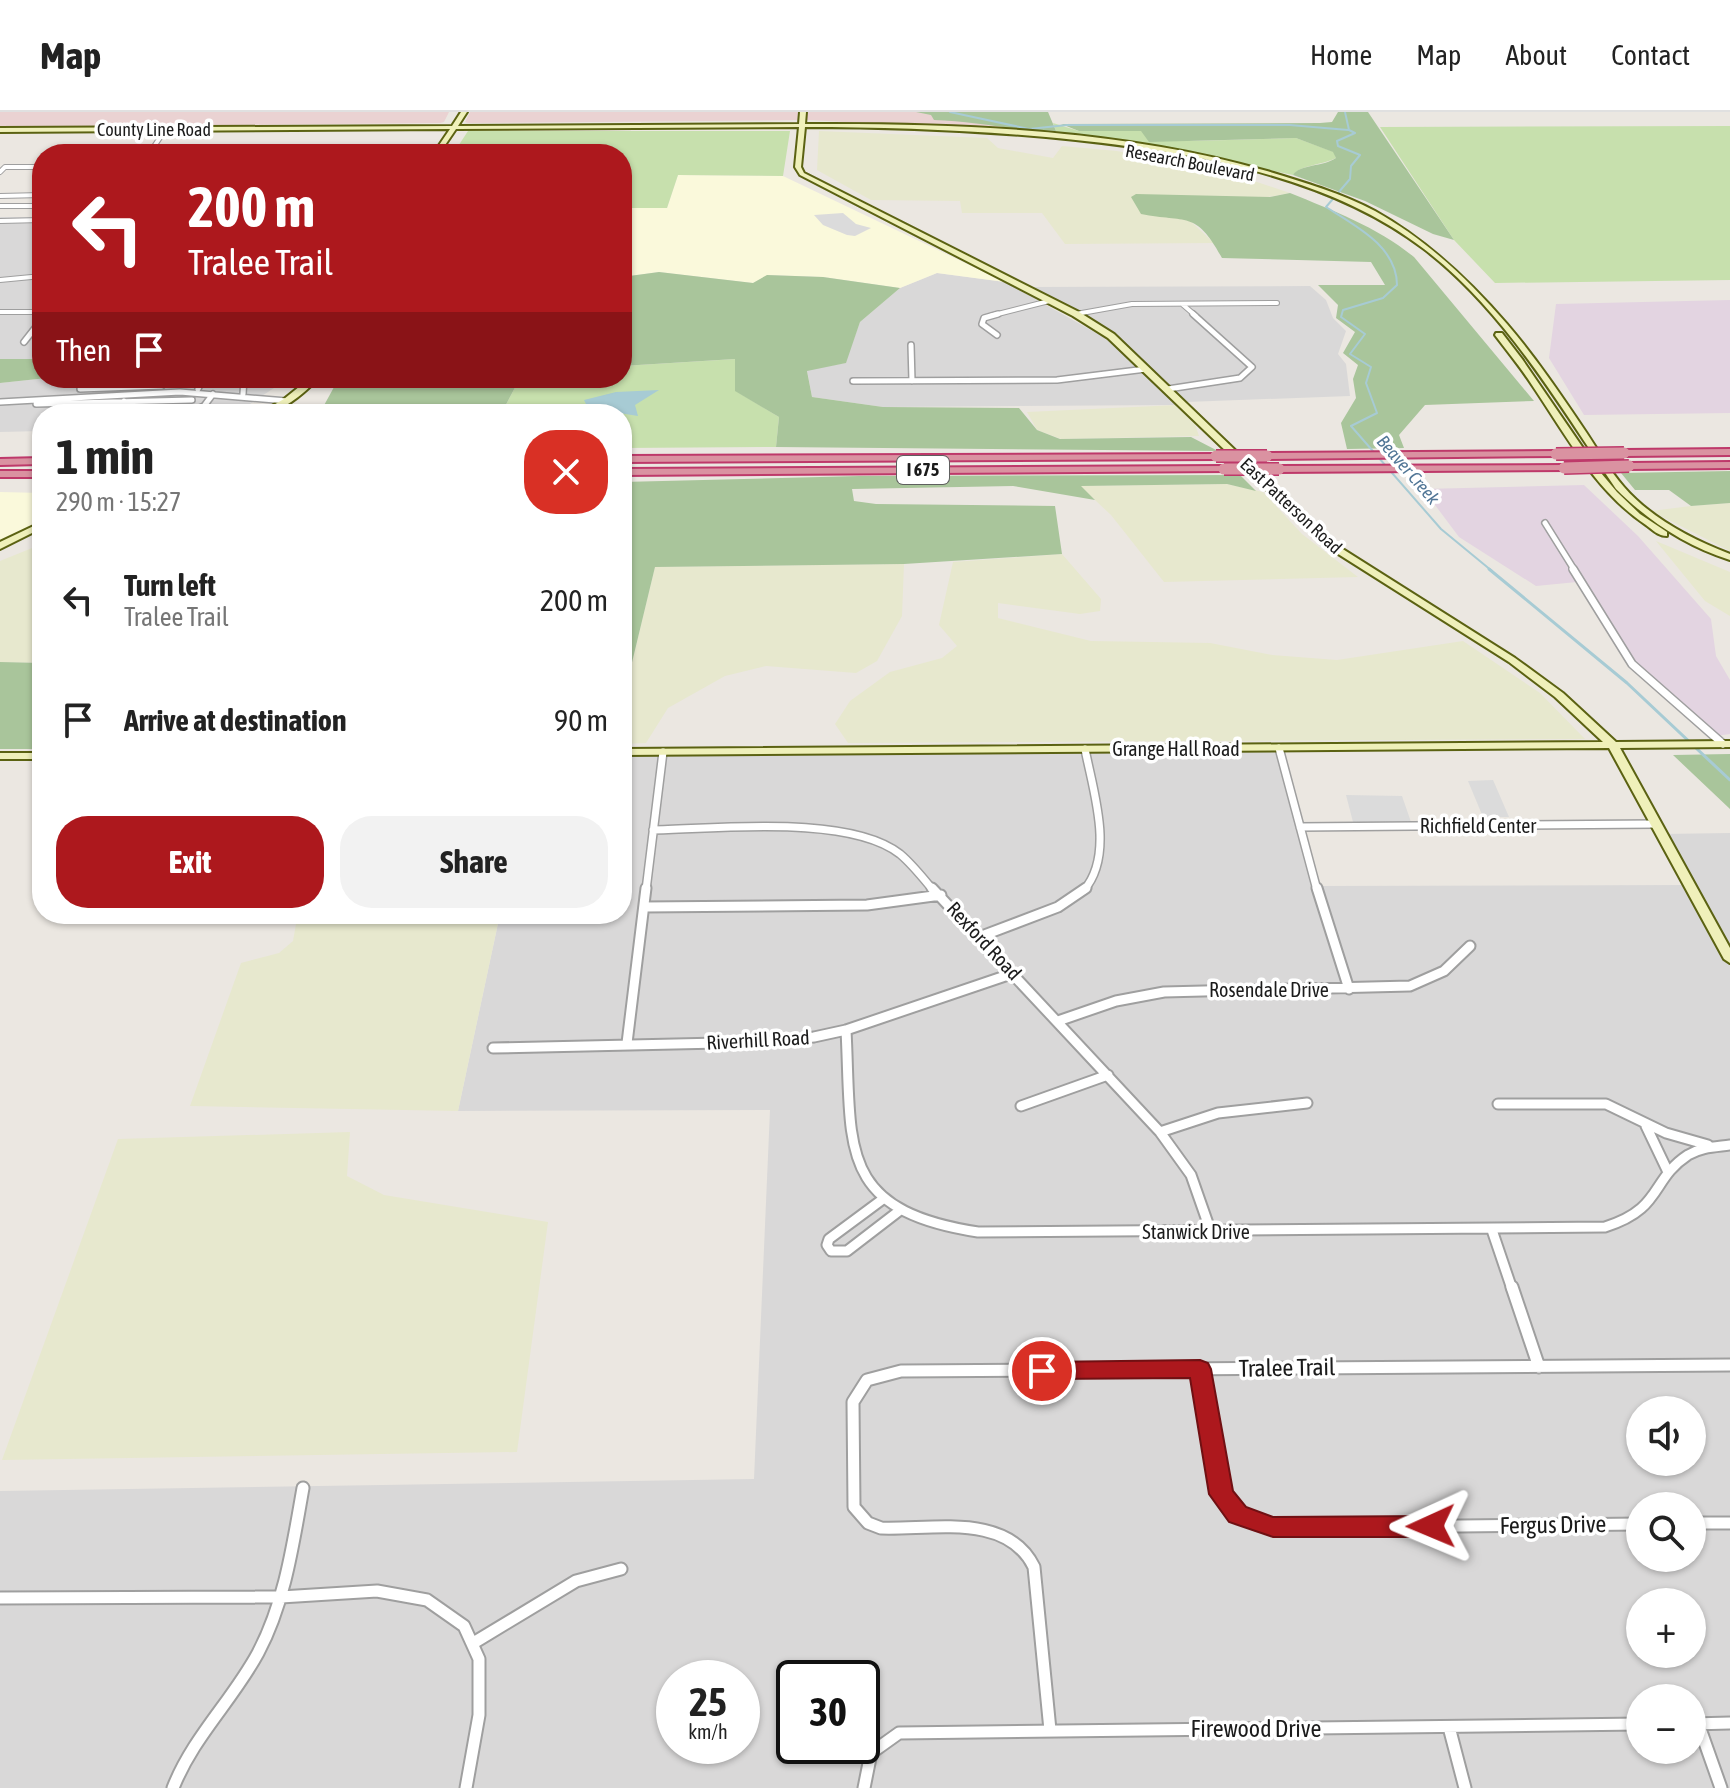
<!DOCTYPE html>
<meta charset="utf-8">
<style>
:root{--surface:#fff;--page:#f2f2f2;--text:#222;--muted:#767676;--line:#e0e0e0;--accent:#ad181d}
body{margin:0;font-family:"Asap Condensed",sans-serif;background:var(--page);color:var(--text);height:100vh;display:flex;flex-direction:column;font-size:30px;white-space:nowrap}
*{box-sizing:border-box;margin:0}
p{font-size:26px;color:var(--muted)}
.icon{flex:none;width:44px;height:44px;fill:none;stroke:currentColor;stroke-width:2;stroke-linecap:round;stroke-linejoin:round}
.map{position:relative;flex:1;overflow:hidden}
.details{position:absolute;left:32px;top:292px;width:600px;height:520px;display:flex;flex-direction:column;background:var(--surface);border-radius:32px;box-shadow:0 2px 6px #0004}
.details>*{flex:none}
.guide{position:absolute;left:32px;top:32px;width:600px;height:244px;border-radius:32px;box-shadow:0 2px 6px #0004;background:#ad181d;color:#fff;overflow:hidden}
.buttons{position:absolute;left:1626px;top:1284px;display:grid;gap:16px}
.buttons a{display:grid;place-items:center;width:80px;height:80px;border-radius:50%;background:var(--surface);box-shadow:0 2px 6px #0004;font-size:40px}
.speed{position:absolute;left:656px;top:1548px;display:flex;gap:16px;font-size:40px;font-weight:700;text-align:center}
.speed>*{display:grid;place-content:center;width:104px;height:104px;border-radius:50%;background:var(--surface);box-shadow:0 2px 6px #0004;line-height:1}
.speed small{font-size:20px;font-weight:400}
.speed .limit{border:4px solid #111;border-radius:12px;background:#fff;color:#111}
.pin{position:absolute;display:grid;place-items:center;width:68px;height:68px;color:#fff;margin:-34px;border:4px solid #fff;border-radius:50%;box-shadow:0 2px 8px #0007}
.me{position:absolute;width:88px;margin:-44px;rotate:269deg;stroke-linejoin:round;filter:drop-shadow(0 0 6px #0008)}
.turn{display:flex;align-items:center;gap:28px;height:168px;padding:0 24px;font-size:36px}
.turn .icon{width:104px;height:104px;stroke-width:2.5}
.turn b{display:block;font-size:56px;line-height:68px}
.then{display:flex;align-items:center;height:76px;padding:0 24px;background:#0003;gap:16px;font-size:30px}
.round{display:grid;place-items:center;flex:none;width:84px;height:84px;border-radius:32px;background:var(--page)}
.summary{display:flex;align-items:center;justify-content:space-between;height:136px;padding:0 24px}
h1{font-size:48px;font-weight:700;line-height:60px}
.cta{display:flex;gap:16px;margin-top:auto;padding:16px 24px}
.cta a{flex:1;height:92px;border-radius:32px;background:var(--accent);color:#fff;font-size:32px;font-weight:700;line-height:92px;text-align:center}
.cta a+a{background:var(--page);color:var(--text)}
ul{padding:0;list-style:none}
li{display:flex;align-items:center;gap:24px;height:120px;padding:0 24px}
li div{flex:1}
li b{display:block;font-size:30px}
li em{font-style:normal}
header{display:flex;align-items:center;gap:48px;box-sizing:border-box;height:112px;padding:0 40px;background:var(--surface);border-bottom:2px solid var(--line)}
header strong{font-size:38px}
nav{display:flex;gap:44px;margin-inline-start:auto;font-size:28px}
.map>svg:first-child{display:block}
</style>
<header>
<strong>Map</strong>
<nav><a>Home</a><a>Map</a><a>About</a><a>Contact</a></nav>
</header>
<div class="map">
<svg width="1730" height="1676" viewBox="0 0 1730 1676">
<rect width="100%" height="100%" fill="#ebe7e1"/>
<path fill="#d9d8d8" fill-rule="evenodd" d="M0,105H42V247H0Z
M937,161L1005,170L1105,226L1177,293L883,295L812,285L807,258L845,251L860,210L900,176Z
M1310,174L1326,188L1333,206L1346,219L1338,242L1346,252L1350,284L1186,290L1117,226L1029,175Z
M47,266H289L235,302H42V319L0,320V271Z
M1279,636L1317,774L1689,773L1662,722L1730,721V1676H0V1379L754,1367L770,998L458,999L500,802H622V640ZM1640,1298H1692V1350H1640ZM1640,1394H1692V1446H1640ZM1640,1490H1692V1542H1640ZM674,1566H742V1634H674ZM794,1566H862V1634H794ZM1640,1586H1692V1638H1640Z"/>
<path fill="#ead2d2" d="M0,0H449L444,10L440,11L0,15Z
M470,0H1048L1053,16L973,17L809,8L468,11L465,10Z"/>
<path fill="#e3d4e1" d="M1730,188V301L1584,303L1549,246L1556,192Z
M1584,373L1638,424L1711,507L1716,544L1730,568V622L1708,625L1629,555L1577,470L1536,474L1459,425L1423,377Z"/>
<path fill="#faf9db" d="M678,63L783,64L1005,170L937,161L900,176L823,165L768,163L753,171L659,160L622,165V96H667Z
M0,380L42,381V413L0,434Z"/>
<path fill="#e7e8ce" d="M819,19L987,26L998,36L1053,46L1062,34L1117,39L1242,65L1290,81L1159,105H1186L1214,131L1065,132L1042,101H962L960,89L871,88L817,58Z
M1177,293L1195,312L1199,324L1061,327L1037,318L1027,300Z
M1227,372L1263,380L1302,422L1358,465L1164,470L1111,403L1080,374Z
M1730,391V439L1651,399L1691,394Z
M1656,429L1730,460V504L1705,489Z
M42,432V551L0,550V449Z
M1062,442L1101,487L1100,499L1080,502L998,491V506L1091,529L1210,531L1272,543L1337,548L1463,529L1540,581L1585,627L848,631L835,612L850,589L890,560L942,546L957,534L939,513L953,450Z
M904,452L902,504L877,549L856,561L766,554L725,564L668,596L646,631L622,632V592L655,455Z
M283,802H500L458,999L190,994L241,851L279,841L293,829L296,812Z
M350,1020L347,1064L384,1083L548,1110L517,1340L2,1348L118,1027Z"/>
<path fill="#c7e0ad" d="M1053,11L1079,19H1141L1193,29L1296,26L1334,40L1336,46C1323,53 1300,53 1293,63L1156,34L1017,19H1056Z
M1730,14V168L1495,171L1454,128L1380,15Z
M468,19H790L783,64L678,63L667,96H622V42H453Z
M736,247V279L779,305L776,335L622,336V302H501L520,266H622V254Z"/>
<path fill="#a9c59b" d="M916,0H1048L1056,19C1015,19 975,9 934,8L931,3Z
M1338,0H1368L1454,128L1433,122L1365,89L1293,63C1300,52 1323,55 1336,46L1333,40L1296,26L1149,30L1141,19H1079L1061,12L1320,11L1332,10Z
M1290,81C1334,99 1377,115 1414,145L1534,289L1425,293L1399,323L1404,336L1347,337L1341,311L1356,286L1353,267L1358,253L1343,241L1355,220L1336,206L1338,193L1318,173H1385L1371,150L1222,146C1196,98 1187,111 1141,102L1131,85L1136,82L1270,85Z
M659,160L753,171L767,163L823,165L900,176L860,210L846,251L807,259L812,285L883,295L1019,296L1037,318L1060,327L1191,325L1218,339L776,335L779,305L735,279V247L622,254V165Z
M0,247H42V266H47L0,271Z
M339,266H520L501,302H314L322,297Z
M1730,359V391L1691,394L1669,378H1635L1621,361Z
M1240,363L1256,379L1227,372L1081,374L1095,388L1013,374L852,377L854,389L876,392L1055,394L1062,442L904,452L655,455L622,592V370L859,364Z
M0,550L42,551V637H0Z
M1730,642V697L1673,643Z"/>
<path fill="#dbdbdb" d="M843,101L856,112L871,116L855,124L847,123L823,113L814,103Z
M1493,668L1509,705H1483L1468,669Z
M1346,683L1402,684L1411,710H1353Z"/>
<path fill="#a7cbd4" d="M659,278L635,293L638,304L588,296L584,288L616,280Z"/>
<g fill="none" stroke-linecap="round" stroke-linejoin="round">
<path stroke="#a7cbd4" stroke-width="2" d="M950,0L1029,17L1067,13H1290L1348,18
M1345,0L1349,18L1355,21L1337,29L1338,34L1360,43L1351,54L1350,67L1326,95C1354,113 1397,134 1397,173L1383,186L1343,198L1341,205L1365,222L1350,242L1371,255L1366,271L1377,301L1351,314L1441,417L1492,459"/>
<path stroke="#a7cbd4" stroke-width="3" d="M1489,457L1627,571L1730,668"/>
<g stroke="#9f9f9f" stroke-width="6">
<path id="street-far4" d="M149,42L165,18
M0,60L5,55H42
M0,84L42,83
M0,94H42
M0,109L42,108
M0,168L42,164
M1182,192L1196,204
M0,200H42
M1076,202L1132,192L1277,191
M990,204L1049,189"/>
</g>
<g stroke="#9f9f9f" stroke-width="8">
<path id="street-far3" d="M997,223L982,212L984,206L998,202
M24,230L42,207
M911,233L912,269
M853,269L1057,268L1146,257
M80,277L162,274L167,266
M198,277L203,266
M1168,277L1240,266L1252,255L1193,202
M243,282L244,266
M0,290L180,280L287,289
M36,292L192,288
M117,302L124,289
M185,302L204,294L213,282
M1545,411L1575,459"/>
</g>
<g stroke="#9f9f9f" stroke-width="10">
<path id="street-far2" d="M1573,457L1632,552L1723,632
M1279,636L1317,778
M1300,715L1656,712
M653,718C716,717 849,702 900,742C912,752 923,766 933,778
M646,778L663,640
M1084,778C1115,742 1093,679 1085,637"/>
</g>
<g stroke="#9f9f9f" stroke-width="13">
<path id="street-far1" d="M932,776L1160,1020L1191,1063L1211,1120
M1317,776L1349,877
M644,795L867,793L941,783
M979,825L1058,795L1086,776
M1058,909L1116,889L1164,880L1410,874L1444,859L1470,834
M846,918C852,1035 836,1098 978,1120L1605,1115C1663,1097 1650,1068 1688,1043C1701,1035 1715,1035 1730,1033
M627,931L646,776
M493,936L766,930L814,925L846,918L1014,861
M1498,992H1606L1666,1021L1708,1033
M1021,994L1108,963
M1646,1014L1668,1060
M1160,1020L1218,1001L1307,991
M883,1087L829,1127L827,1133L831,1139H847L899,1099
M1492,1118L1512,1177"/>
</g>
<g stroke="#9f9f9f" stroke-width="15">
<path id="street" d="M1512,1175L1539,1255
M1200,1257L1221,1382L1237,1403L1256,1412L1373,1415L1640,1412
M1692,1411H1730
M0,1486L281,1485L377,1479L427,1488L464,1514L479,1547V1603L466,1676
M475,1530L576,1469L621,1457
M1698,1611L1721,1676
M1692,1612L1730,1611
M1449,1615L1465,1676
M1050,1618L1034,1455C1007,1400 932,1418 881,1416L868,1411L854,1395L853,1290L867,1268L901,1259L1730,1253
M173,1676C193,1625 232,1589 258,1541C285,1490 293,1432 303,1376
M864,1676L871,1641L899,1621L1640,1612"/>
</g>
<g stroke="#5b6212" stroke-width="4">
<path id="secondary" d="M461,0H467L458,14L799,12L800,0H806L805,12C956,11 1122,17 1267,59C1303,70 1341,81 1375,99C1427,128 1469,168 1507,212C1536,246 1561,283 1586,320C1598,338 1609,358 1624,375C1651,406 1691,427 1730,442V448C1686,434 1648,409 1616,377C1560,294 1504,198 1424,137C1321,58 1172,37 1046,25C966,18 885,15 805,15L801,55L804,61L1079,200L1114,222L1330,429L1515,546L1563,581L1616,630L1730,629V635L1620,636L1730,836V851L1724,847L1609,636L622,643V637L1603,630L1555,585L1509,550L1324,433L1108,226L1073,204L800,63L795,55L799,15L456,17L439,42H433L450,17L0,20V16L452,14Z
M1496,221H1502L1522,247L1596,355L1617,380L1640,402L1667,420V424C1658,424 1653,418 1646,413C1595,379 1566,323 1532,273C1521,256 1508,240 1495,223Z
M310,266H319C303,282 281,302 258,302L284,287Z
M42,410V416L0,437V430Z
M0,641H42V647H0Z"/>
</g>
<g stroke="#be396a" stroke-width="4">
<path id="highway" d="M1730,337V343L1624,344L1618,341L1624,338Z
M1556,339L1560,340V344L1267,347L1261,344L1267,341Z
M1220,342L1222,344L1216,347L622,350V344Z
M42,346V352L0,353V347Z
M1730,350V356L1629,357L1623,354L1629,351Z
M1564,353L1570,356L1568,358L1279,360L1273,357L1279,354Z
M1224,354L1228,355V359L622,363V357Z
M0,359H42V365H0Z"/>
</g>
<use href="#street-far4" stroke="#fff" stroke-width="4"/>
<use href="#street-far3" stroke="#fff" stroke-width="5"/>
<use href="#street-far2" stroke="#fff" stroke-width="7"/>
<use href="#street-far1" stroke="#fff" stroke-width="9"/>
<use href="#street" stroke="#fff" stroke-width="11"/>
<use href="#secondary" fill="#eff0ba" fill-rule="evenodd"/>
<use href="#highway" fill="#da92a1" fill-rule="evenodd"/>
<g stroke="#be396a" stroke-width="14" stroke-linecap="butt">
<path id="highway-bridge" d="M1556,342L1624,341
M1216,344H1267
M1564,356L1629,354
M1224,357H1279"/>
</g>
<use href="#highway-bridge" stroke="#da92a1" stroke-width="11"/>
</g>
<path fill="#ad181d" stroke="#701013" stroke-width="2" d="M1200,1248L1208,1251L1211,1257L1233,1379L1246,1395L1273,1405L1431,1404L1439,1407L1443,1414L1439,1422L1431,1425H1273L1229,1410L1209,1382L1190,1266L1042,1267L1034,1265L1031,1259L1034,1252L1042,1250Z"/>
<g text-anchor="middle" stroke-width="7" stroke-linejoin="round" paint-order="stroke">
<g font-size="18" fill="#1b1b1b" stroke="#fff">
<text x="154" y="24">County Line Road</text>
<text transform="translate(1190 51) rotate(11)" y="6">Research Boulevard</text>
<text transform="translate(1291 394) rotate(43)" y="6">East Patterson Road</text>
</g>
<rect fill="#fff" stroke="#5f5f5f" stroke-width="2" x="897" y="344" width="52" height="28" rx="6"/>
<g font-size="18" font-weight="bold" fill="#1b1b1b">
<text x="923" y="364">I 675</text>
</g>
<g font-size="18" font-style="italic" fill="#517696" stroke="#fff">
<text transform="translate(1408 358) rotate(49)" y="6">Beaver Creek</text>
</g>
<g font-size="20" fill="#1b1b1b" stroke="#fff">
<text x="1176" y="644">Grange Hall Road</text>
<text x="1478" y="721">Richfield Center</text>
<text transform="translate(984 829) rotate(47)" y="7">Rexford Road</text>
<text x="1269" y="885">Rosendale Drive</text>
<text transform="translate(758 928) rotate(-3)" y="7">Riverhill Road</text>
<text x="1196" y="1127">Stanwick Drive</text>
</g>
<g font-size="24" fill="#1b1b1b" stroke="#fff">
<text transform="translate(1287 1256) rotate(-1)" y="8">Tralee Trail</text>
<text transform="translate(1553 1413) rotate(-1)" y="8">Fergus Drive</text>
<text x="1256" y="1625">Firewood Drive</text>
</g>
</g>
</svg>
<div class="buttons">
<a><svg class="icon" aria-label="sound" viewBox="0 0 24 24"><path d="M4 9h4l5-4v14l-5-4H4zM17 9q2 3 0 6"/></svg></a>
<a><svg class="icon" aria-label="search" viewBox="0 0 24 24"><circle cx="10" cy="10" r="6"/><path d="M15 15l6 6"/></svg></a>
<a>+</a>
<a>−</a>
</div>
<div class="speed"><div>25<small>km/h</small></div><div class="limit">30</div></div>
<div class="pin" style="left:1042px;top:1259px;background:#d93025"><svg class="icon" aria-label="arrive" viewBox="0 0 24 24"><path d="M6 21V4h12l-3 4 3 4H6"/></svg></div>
<svg class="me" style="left:1431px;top:1414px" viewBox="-20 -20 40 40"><path d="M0-17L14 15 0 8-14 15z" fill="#ad181d" stroke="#fff" stroke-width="4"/></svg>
<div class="guide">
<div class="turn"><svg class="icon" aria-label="left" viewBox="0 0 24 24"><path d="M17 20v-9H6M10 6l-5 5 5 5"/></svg><div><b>200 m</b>Tralee Trail</div></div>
<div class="then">Then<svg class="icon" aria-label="arrive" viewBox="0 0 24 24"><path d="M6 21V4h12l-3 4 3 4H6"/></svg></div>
</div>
<section class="details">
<div class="summary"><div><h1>1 min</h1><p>290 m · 15:27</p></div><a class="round" style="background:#d93025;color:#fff"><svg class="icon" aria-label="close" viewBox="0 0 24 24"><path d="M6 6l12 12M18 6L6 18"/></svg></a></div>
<ul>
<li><svg class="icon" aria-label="left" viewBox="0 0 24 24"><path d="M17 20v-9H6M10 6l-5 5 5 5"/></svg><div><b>Turn left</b><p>Tralee Trail</p></div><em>200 m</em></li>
<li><svg class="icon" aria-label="arrive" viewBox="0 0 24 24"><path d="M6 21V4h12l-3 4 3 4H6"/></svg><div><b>Arrive at destination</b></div><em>90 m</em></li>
</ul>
<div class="cta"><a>Exit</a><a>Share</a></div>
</section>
</div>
